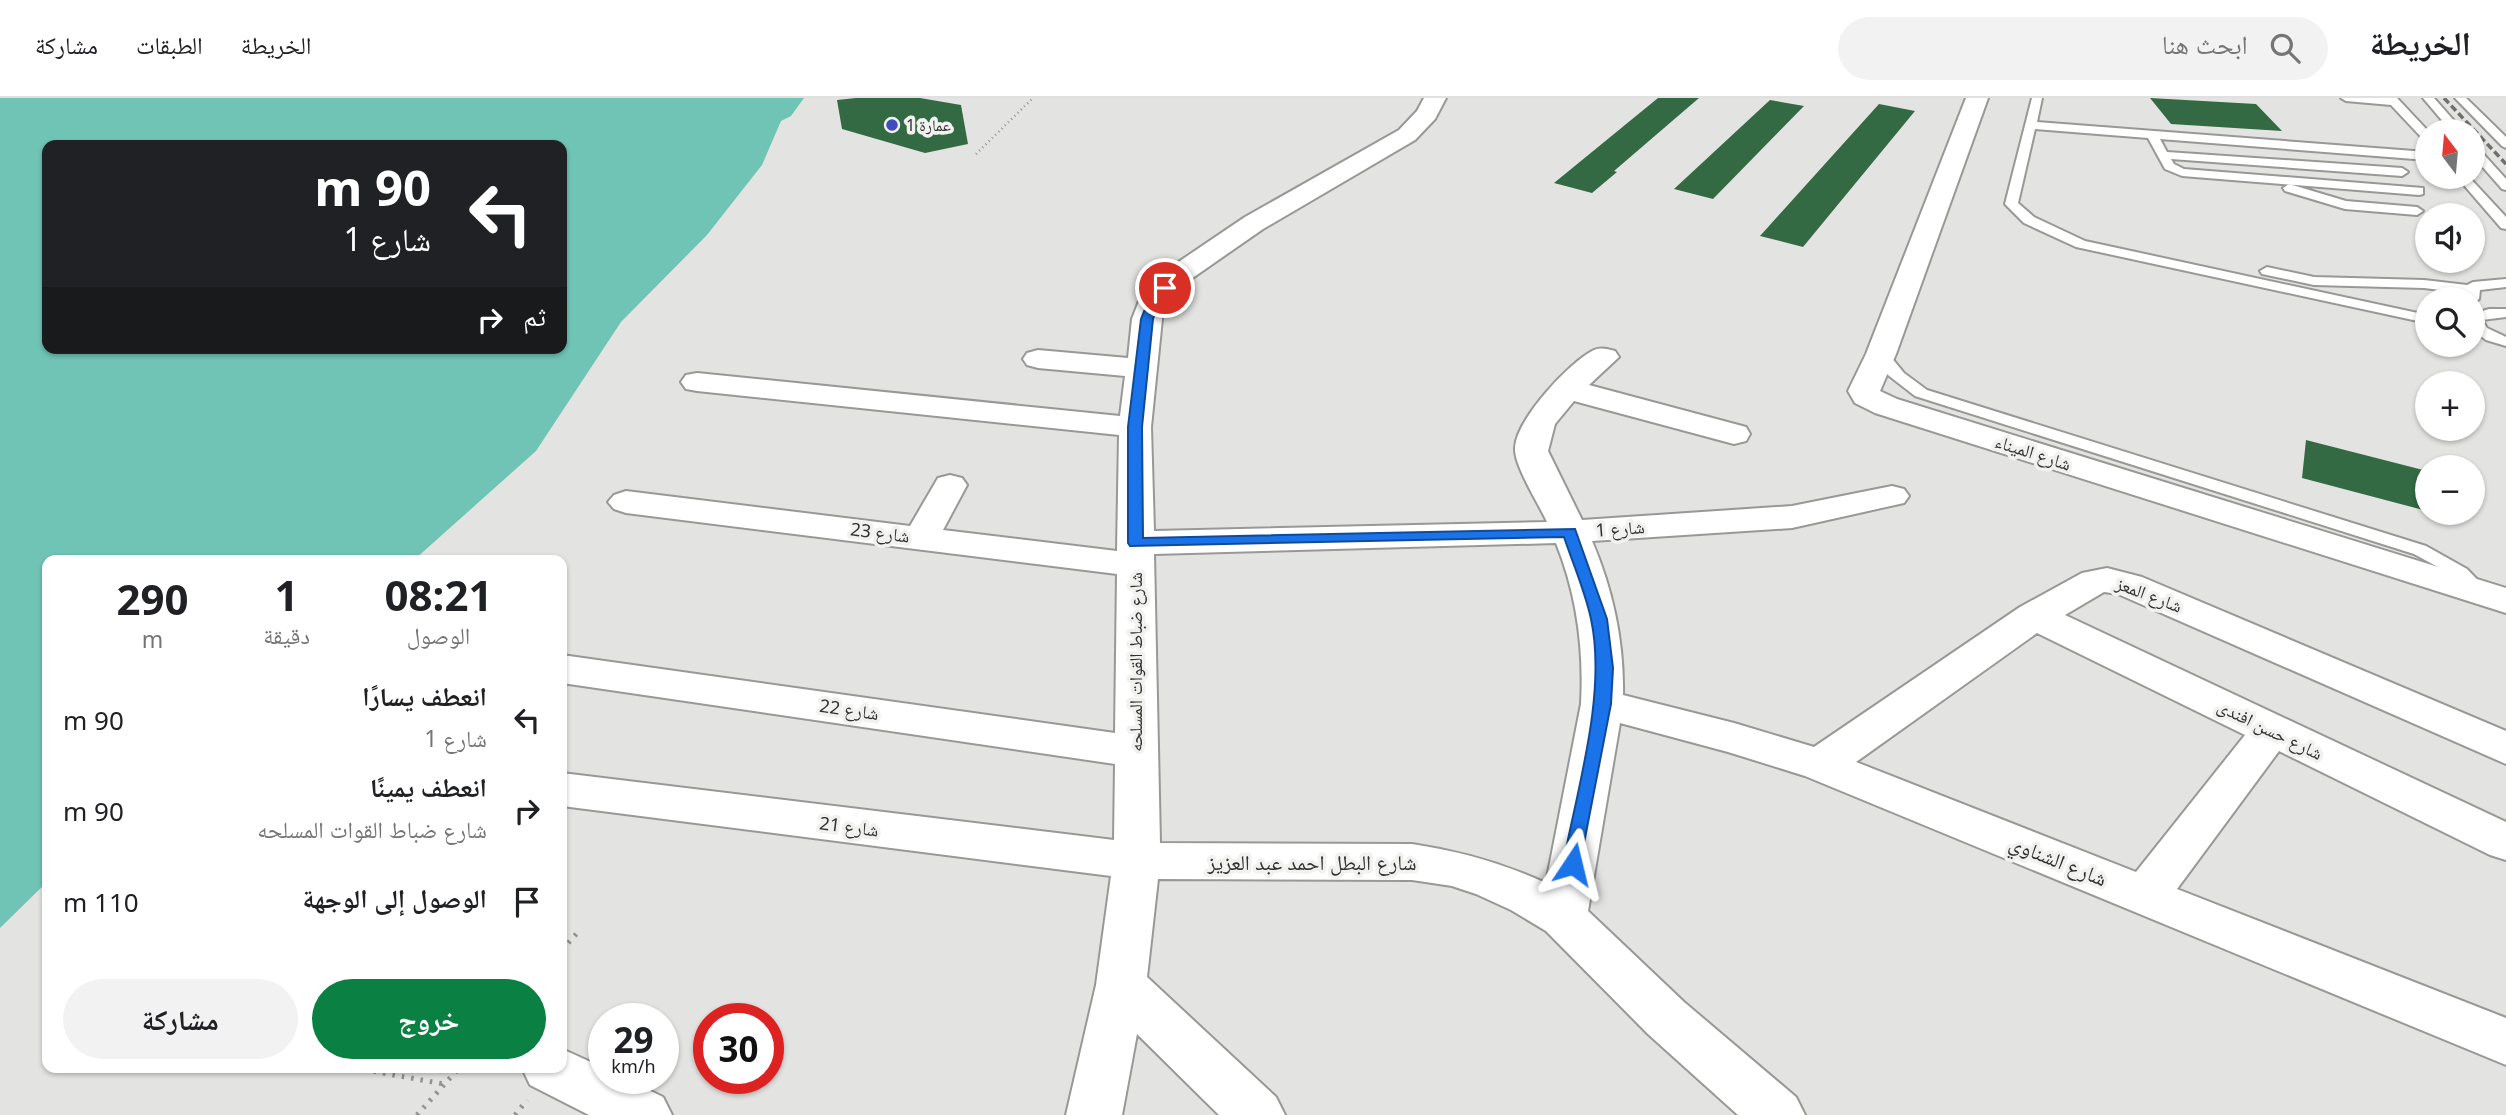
<!DOCTYPE html>
<html lang="ar">
<meta charset="utf-8">
<style>
:root{--surface:#fff;--page:#f2f2f2;--text:#202124;--muted:#757577;--line:#e0e0e0;--accent:#0b8043}
body{margin:0;font-family:"Noto Sans","Noto Naskh Arabic",sans-serif;background:var(--page);color:var(--text);direction:rtl;height:100vh;display:flex;flex-direction:column;font-size:26px;white-space:nowrap}
*{box-sizing:border-box;margin:0}
p{font-size:23px;color:var(--muted)}
.icon{flex:none;width:38px;height:38px;fill:none;stroke:currentColor;stroke-width:2;stroke-linecap:round;stroke-linejoin:round}
.map{position:relative;flex:1;overflow:hidden;direction:ltr}
.sheet{position:absolute;left:42px;top:457px;width:525px;height:518px;display:flex;flex-direction:column;background:var(--surface);border-radius:14px;box-shadow:0 2px 5px #0004;direction:rtl}
.sheet>*{flex:none}
.guide{position:absolute;left:42px;top:42px;width:525px;height:214px;border-radius:14px;box-shadow:0 2px 5px #0004;direction:rtl;background:#202124;color:#fff;overflow:hidden}
.needle{width:46px;rotate:344deg}
.controls{position:absolute;left:2415px;top:21px;display:grid;gap:14px}
.controls a{display:grid;place-items:center;width:70px;height:70px;border-radius:50%;background:var(--surface);box-shadow:0 2px 5px #0004;font-size:35px}
.speed{position:absolute;left:588px;top:905px;display:flex;gap:14px;font-size:35px;font-weight:700;text-align:center}
.speed>*{display:grid;place-content:center;width:91px;height:91px;border-radius:50%;background:var(--surface);box-shadow:0 2px 5px #0004;line-height:1}
.speed small{font-size:18px;font-weight:400}
.speed .limit{border:10px solid #d22;background:#fff;color:#111}
.pin{position:absolute;display:grid;place-items:center;width:60px;height:60px;color:#fff;margin:-30px;border:4px solid #fff;border-radius:50%;box-shadow:0 2px 7px #0007}
.me{position:absolute;width:77px;margin:-38px;rotate:10deg;stroke-linejoin:round;filter:drop-shadow(0 0 5px #0008)}
.turn{display:flex;align-items:center;gap:24px;height:147px;padding:0 21px;font-size:32px}
.turn .icon{width:91px;height:91px;stroke-width:2.5}
.turn b{display:block;font-size:49px;line-height:60px}
.then{display:flex;align-items:center;height:66px;padding:0 21px;background:#0003;gap:14px;font-size:26px}
.eta{display:flex;justify-content:space-evenly;align-items:center;height:119px;text-align:center}
.eta b{font-size:42px;font-weight:700;line-height:49px}
.cta{display:flex;gap:14px;margin-top:auto;padding:14px 21px}
.cta a{flex:1;height:80px;border-radius:42px;background:var(--accent);color:#fff;font-size:28px;font-weight:700;line-height:80px;text-align:center}
.cta a+a{background:var(--page);color:var(--text)}
ul{padding:0;list-style:none}
li{display:flex;align-items:center;gap:21px;height:91px;padding:0 21px}
li div{flex:1}
li b{display:block;font-size:26px}
li em{font-style:normal}
header{display:flex;align-items:center;gap:42px;box-sizing:border-box;height:98px;padding:0 35px;background:var(--surface);border-bottom:2px solid var(--line)}
header strong{font-size:33px}
nav{display:flex;gap:38px;margin-inline-start:auto;font-size:24px}
.search{width:490px;height:63px;background:var(--page);display:flex;align-items:center;gap:18px;box-sizing:border-box;padding:0 24px;border-radius:38px;color:var(--muted);font-size:26px}
.map>svg:first-child{display:block}
</style>
<header>
<strong>الخريطة</strong>
<div class="search"><svg class="icon" aria-label="search" viewBox="0 0 24 24"><circle cx="10" cy="10" r="6"/><path d="M15 15l6 6"/></svg>ابحث هنا</div>
<nav><a>الخريطة</a><a>الطبقات</a><a>مشاركة</a></nav>
</header>
<div class="map">
<svg width="2506" height="1017" viewBox="0 0 2506 1017">
<rect width="100%" height="100%" fill="#e3e4e1"/>
<path fill="#70c4b6" fill-rule="evenodd" d="M0,0H804L791,18L781,23L762,67L707,137L621,224L536,353L414,462H47V784L0,830ZM47,47H562V250H47Z"/>
<path fill="#336a43" d="M856,0H920L961,7L968,46L925,55L842,31L837,2Z
M1658,0H1699L1614,73L1617,74L1592,95L1554,85Z
M2150,0L2256,6L2282,33L2171,26Z
M1770,2L1804,8L1713,101L1674,91Z
M1879,6L1915,13L1803,149L1760,138Z
M2306,342L2427,373V413L2302,380Z"/>
<g fill="none" stroke-linecap="round" stroke-linejoin="round">
<g stroke="#989896" stroke-width="4">
<path id="service" d="M2032,0H2042L2037,24L2427,54V62L2160,41L2167,54L2402,70L2408,74L2402,78L2171,61L2174,66L2184,71L2423,90V96L2419,97L2182,78L2165,71L2148,40L2035,31L2018,105L2034,119L2085,143L2427,217V225L2076,149L2024,125L2005,106Z
M2341,0H2397L2428,33L2427,42L2423,41L2391,7L2346,3Z
M2423,0H2434L2463,33H2451Z
M2455,0H2466L2506,39V50L2502,48Z
M2473,47L2477,49L2506,81V92L2502,91L2473,58Z
M2457,79H2469L2506,119V131L2501,130Z
M2289,86L2346,103L2417,109L2423,113L2417,117L2345,111L2285,93L2283,90Z
M2267,169L2314,179L2424,182L2467,187L2473,184L2506,181V189L2480,192L2479,201L2473,205V201H2465V195L2424,190L2314,187L2262,176L2260,173Z
M2489,211H2506V219L2482,222L2487,230L2506,239V248L2486,242L2473,232V216Z
M1881,251L1886,253L1904,275L1927,292L2426,448L2467,471L2491,496L2488,500H2474L2447,474L2414,456L1915,298L1888,277L1873,256Z"/>
</g>
<g stroke="#989896" stroke-width="4">
<path id="minor" d="M1424,0H1446L1435,21L1415,42L1263,131L1191,181L1166,206L1162,221L1151,329L1154,433L1547,424C1539,406 1514,368 1515,350C1516,322 1569,264 1594,252C1601,249 1607,251 1615,253L1619,259L1589,287L1746,329L1750,336L1746,343L1734,346L1574,303L1555,326L1548,353L1582,422L1792,408L1892,388L1904,391L1909,398L1904,405L1792,430L1592,443C1613,492 1624,544 1623,597L1734,625L1814,649L2020,509L2082,475L2107,470L2142,479L2506,633V666L2118,496L2104,494L2065,517L2506,724V762L2490,757L2279,653L2177,791L2506,920V967L1805,678L1728,654L1620,625L1588,813L1684,904L1796,999L1805,1017H1738L1648,936L1546,833L1511,812L1476,796L1452,788L1412,782L1158,781L1147,879L1276,999L1285,1017H1219L1137,936L1122,1017H1066L1096,887L1111,778L562,708V675L1114,742L1115,666L562,585V557L1115,635L1117,476L626,415L614,411L608,404L614,397L626,393L910,428L938,380L950,377L962,380L967,387L943,432L1117,453L1119,337L697,293L686,291L681,284L686,277L697,275L1120,318L1125,278L1038,270L1027,267L1023,261L1027,255L1038,252L1128,260L1132,221L1139,203L1171,169L1245,119L1399,32L1417,13ZM1556,445C1577,497 1584,551 1581,606L1546,785C1502,765 1459,753 1412,746L1160,745L1154,456ZM2037,535L2245,637L2136,774L1856,664Z
M1966,0H1988L1896,256L1880,293L1897,301L2506,490V515L1875,315L1855,305L1848,293L1866,256Z
M562,951L604,970V980H624L663,999L672,1017H589L530,987L522,970H562Z"/>
</g>
<path stroke="#929391" stroke-width="2.5" stroke-dasharray="1 3.5" stroke-linecap="butt" d="M976,56L1033,0"/>
<path stroke="#929391" stroke-width="5" stroke-dasharray="2.5 7" stroke-linecap="butt" d="M562,852L579,833
M355,970L444,986
M417,1017L459,970
M515,1017L527,1002"/>
<use href="#service" fill="#fff" fill-rule="evenodd"/>
<use href="#minor" fill="#fff" fill-rule="evenodd"/>
<path stroke="#6f706e" stroke-width="3.5" stroke-dasharray="7 3.5" stroke-linecap="butt" d="M2444,0L2506,66"/>
</g>
<path fill="#1a73e8" stroke="#114b97" stroke-width="2" d="M1165,186L1171,190L1159,204L1153,221L1142,329L1143,440L1575,431L1607,521L1613,570L1611,606L1579,771L1573,774L1566,771L1563,766C1577,692 1607,595 1591,521C1585,493 1573,466 1564,439L1130,448L1128,445V329L1141,221L1149,201Z"/>
<circle fill="#3e4cc0" stroke="#f1f1ef" stroke-width="2.5" cx="892" cy="27" r="7"/>
<g text-anchor="middle" stroke-width="7" stroke-linejoin="round" paint-order="stroke">
<g font-size="16" fill="#303130" stroke="#f1f1ef" text-anchor="start">
<text x="906" y="33">عمارة 1</text>
</g>
<g font-size="18" fill="#303130" stroke="#f1f1ef">
<text transform="translate(2033 355) rotate(18)" y="6">شارع الميناء</text>
<text transform="translate(1620 431) rotate(-4)" y="6">شارع 1</text>
<text transform="translate(880 435) rotate(7)" y="6">شارع 23</text>
<text transform="translate(2149 497) rotate(21)" y="6">شارع المعز</text>
<text transform="translate(1136 564) rotate(-90)" y="6">شارع ضباط القوات المسلحه</text>
<text transform="translate(849 612) rotate(8)" y="6">شارع 22</text>
<text transform="translate(2270 632) rotate(26)" y="6">شارع حسن افندى</text>
<text transform="translate(849 729) rotate(7)" y="6">شارع 21</text>
</g>
<g font-size="21" fill="#303130" stroke="#f1f1ef">
<text transform="translate(2058 763) rotate(22)" y="7">شارع الشناوي</text>
<text x="1312" y="772">شارع البطل احمد عبد العزيز</text>
</g>
</g>
</svg>
<div class="controls">
<a><svg class="needle" viewBox="-14 -14 28 28"><path d="M0-13l5 13h-10z" fill="#e53935"/><path d="M0 13l5-13h-10z" fill="#757577"/></svg></a>
<a><svg class="icon" aria-label="sound" viewBox="0 0 24 24"><path d="M4 9h4l5-4v14l-5-4H4zM17 9q2 3 0 6"/></svg></a>
<a><svg class="icon" aria-label="search" viewBox="0 0 24 24"><circle cx="10" cy="10" r="6"/><path d="M15 15l6 6"/></svg></a>
<a>+</a>
<a>−</a>
</div>
<div class="speed"><div>29<small>km/h</small></div><div class="limit">30</div></div>
<div class="pin" style="left:1165px;top:190px;background:#d93025"><svg class="icon" aria-label="arrive" viewBox="0 0 24 24"><path d="M6 21V4h12l-3 4 3 4H6"/></svg></div>
<svg class="me" style="left:1573px;top:766px" viewBox="-20 -20 40 40"><path d="M0-17L14 15 0 8-14 15z" fill="#1a73e8" stroke="#fff" stroke-width="4"/></svg>
<div class="guide">
<div class="turn"><svg class="icon" aria-label="left" viewBox="0 0 24 24"><path d="M17 20v-9H6M10 6l-5 5 5 5"/></svg><div><b>90 m</b>شارع 1</div></div>
<div class="then">ثم<svg class="icon" aria-label="right" viewBox="0 0 24 24"><path d="M7 20v-9h11M14 6l5 5-5 5"/></svg></div>
</div>
<section class="sheet">
<div class="eta">
<div><b>08:21</b><p>الوصول</p></div>
<div><b>1</b><p>دقيقة</p></div>
<div><b>290</b><p>m</p></div>
</div>
<ul>
<li><svg class="icon" aria-label="left" viewBox="0 0 24 24"><path d="M17 20v-9H6M10 6l-5 5 5 5"/></svg><div><b>انعطف يسارًا</b><p>شارع 1</p></div><em>90 m</em></li>
<li><svg class="icon" aria-label="right" viewBox="0 0 24 24"><path d="M7 20v-9h11M14 6l5 5-5 5"/></svg><div><b>انعطف يمينًا</b><p>شارع ضباط القوات المسلحه</p></div><em>90 m</em></li>
<li><svg class="icon" aria-label="arrive" viewBox="0 0 24 24"><path d="M6 21V4h12l-3 4 3 4H6"/></svg><div><b>الوصول إلى الوجهة</b></div><em>110 m</em></li>
</ul>
<div class="cta"><a>خروج</a><a>مشاركة</a></div>
</section>
</div>
